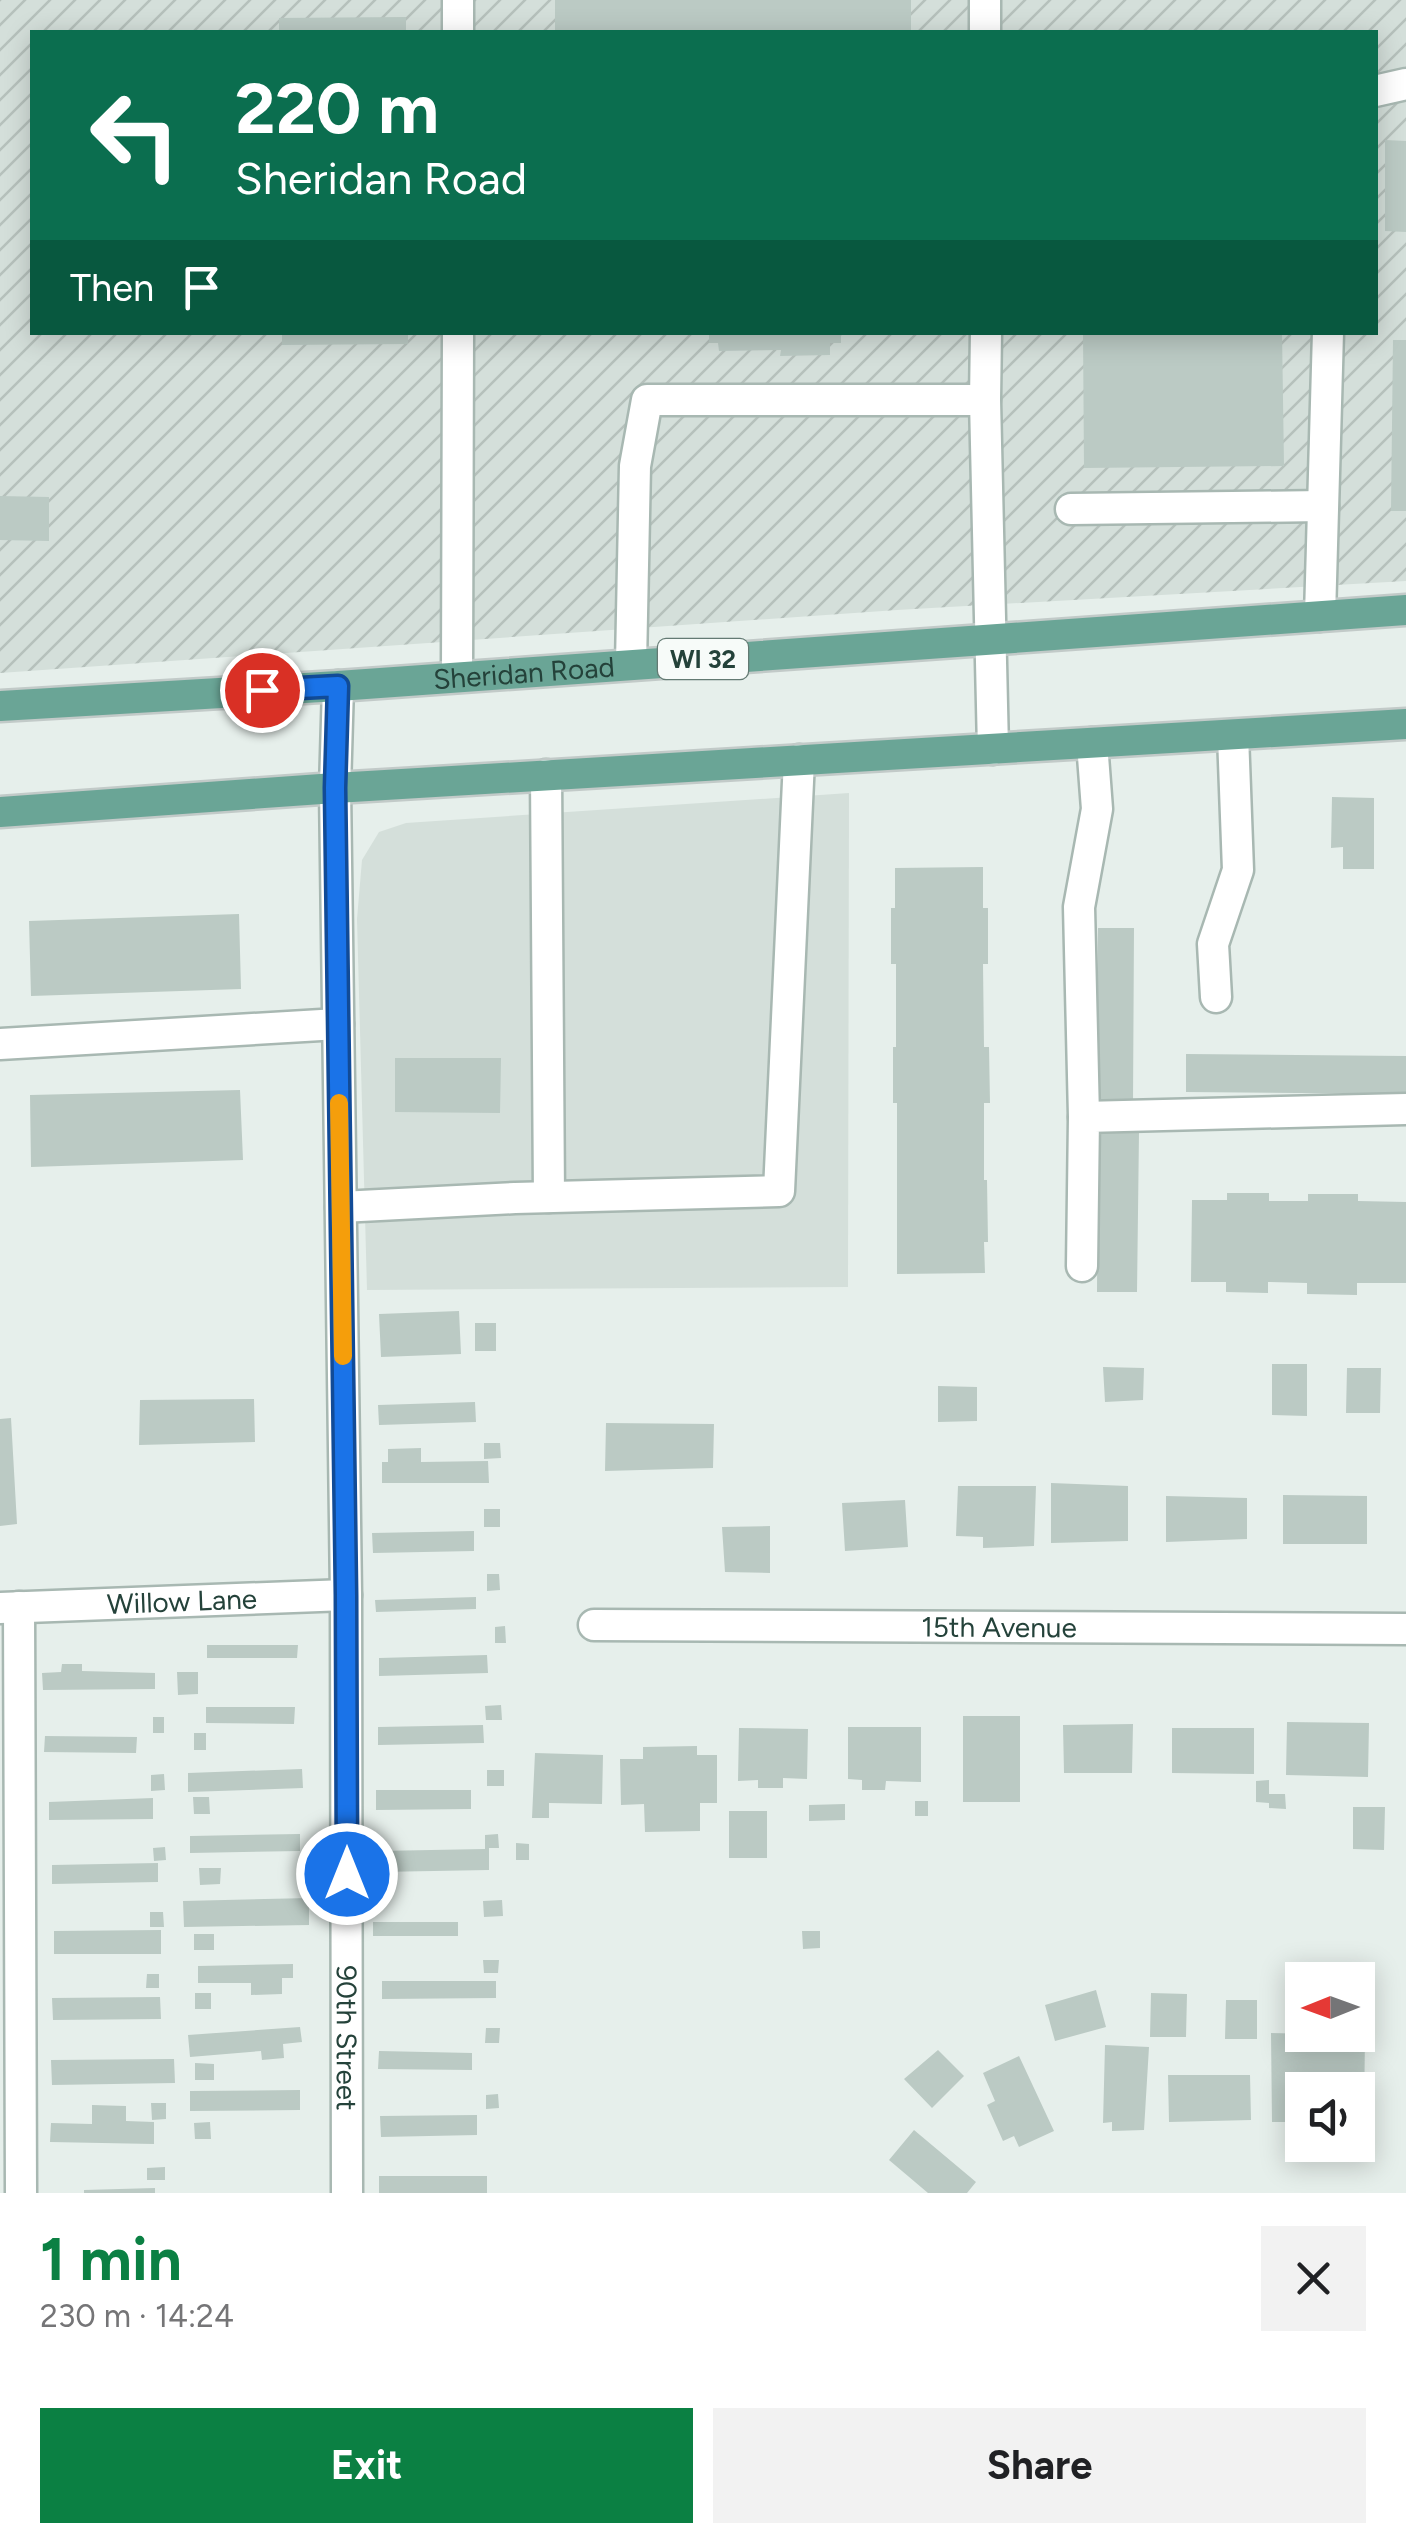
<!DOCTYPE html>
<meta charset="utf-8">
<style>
:root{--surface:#fff;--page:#f2f2f2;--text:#202124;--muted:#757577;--accent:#0b8043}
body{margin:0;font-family:Figtree,sans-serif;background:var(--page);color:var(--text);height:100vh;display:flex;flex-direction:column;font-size:38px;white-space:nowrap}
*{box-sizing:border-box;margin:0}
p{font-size:32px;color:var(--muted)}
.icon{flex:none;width:55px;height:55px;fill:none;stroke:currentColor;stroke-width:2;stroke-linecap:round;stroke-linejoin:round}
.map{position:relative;height:2193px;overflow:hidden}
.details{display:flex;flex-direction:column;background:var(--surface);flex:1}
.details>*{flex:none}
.guide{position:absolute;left:30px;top:30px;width:1348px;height:305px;border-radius:0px;box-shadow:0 5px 25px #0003;background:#0b6e4f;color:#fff;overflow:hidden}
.needle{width:65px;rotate:269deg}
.tools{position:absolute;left:1285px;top:1962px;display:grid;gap:20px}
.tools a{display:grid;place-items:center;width:90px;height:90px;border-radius:0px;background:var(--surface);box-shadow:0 5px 25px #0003;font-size:50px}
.pin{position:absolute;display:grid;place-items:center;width:85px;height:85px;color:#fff;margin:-42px;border:5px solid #fff;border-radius:50%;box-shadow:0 2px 10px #0007}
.me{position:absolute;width:110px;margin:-55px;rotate:0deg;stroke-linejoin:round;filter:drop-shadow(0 0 8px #0008)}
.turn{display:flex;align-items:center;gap:35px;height:210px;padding:0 40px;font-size:45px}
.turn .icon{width:130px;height:130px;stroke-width:2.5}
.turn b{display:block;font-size:70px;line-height:85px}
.then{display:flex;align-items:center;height:95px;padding:0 40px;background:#0003;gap:20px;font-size:38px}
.round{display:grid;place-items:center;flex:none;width:105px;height:105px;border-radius:0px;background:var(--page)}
.headline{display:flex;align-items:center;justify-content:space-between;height:170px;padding:0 40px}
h1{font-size:60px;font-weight:700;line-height:75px;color:var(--accent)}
.cta{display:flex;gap:20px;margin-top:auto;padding:20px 40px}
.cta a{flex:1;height:115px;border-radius:0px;background:var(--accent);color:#fff;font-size:40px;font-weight:700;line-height:115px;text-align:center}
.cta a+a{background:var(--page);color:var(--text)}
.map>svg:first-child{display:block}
</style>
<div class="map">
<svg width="1406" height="2193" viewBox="0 0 1406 2193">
<defs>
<pattern id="industrial-furrows" width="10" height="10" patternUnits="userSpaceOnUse" patternTransform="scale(2.5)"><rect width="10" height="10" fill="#d4dfda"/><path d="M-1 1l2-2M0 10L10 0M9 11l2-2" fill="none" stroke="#b6c1bc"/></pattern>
</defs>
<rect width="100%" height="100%" fill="#e6efeb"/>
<path fill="#d4dfda" d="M849,793L848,1287L367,1290L357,919L362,860L379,832L406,823Z"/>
<path fill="url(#industrial-furrows)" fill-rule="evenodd" d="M0,0H1406V581L897,610L0,673ZM32,32H1375V332H32Z"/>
<path fill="#bbcac4" d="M555,0H911V32H555Z
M406,17V32H279V18Z
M1385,140L1406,141V232L1385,231Z
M282,332H408V344L282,345Z
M709,332H841V343H830V355L780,356L781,350L719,351L718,343H709Z
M1083,332H1282L1284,466L1084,468Z
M1393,340H1406V511H1391Z
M0,496L49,497V541L0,540Z
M1332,797L1374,798V869H1343V847L1331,848Z
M983,867V908H988V964H983L984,1047H989L990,1103H984V1180H987L988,1242H984L985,1273L897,1274V1103H893V1047H896V964H891V908H895V868Z
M239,914L241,989L31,996L29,921Z
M1098,928H1134L1133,1103H1096Z
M1186,1054L1406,1056V1094L1186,1092Z
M395,1058H501L500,1113L395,1112Z
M240,1090L243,1160L31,1167L30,1095Z
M1098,1132H1139L1137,1292H1097Z
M1227,1193H1269V1201H1308V1194H1358V1201L1406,1202V1283H1357V1295L1307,1294V1283L1268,1282V1293L1226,1292V1282H1191L1192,1200H1227Z
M459,1311L461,1354L381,1357L379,1314Z
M475,1323H496V1351H475Z
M1272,1364H1307V1416L1272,1415Z
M1103,1367L1144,1368L1143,1400L1105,1402Z
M1347,1368H1381L1380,1413H1346Z
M938,1386L977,1387V1421L938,1422Z
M254,1399L255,1442L139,1445L140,1400Z
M475,1402L476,1422L379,1425L378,1405Z
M11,1418L17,1524L0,1526V1419Z
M606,1423L714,1424L713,1468L605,1471Z
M484,1443H500L501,1458L484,1459Z
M421,1448V1462L488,1461L489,1483H382V1462H388V1449Z
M1051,1483L1128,1486V1541L1051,1543Z
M958,1486H1036L1034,1546L983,1548V1537L956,1536Z
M1283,1495L1367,1496V1544H1283Z
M1166,1496L1247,1498V1539L1166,1542Z
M905,1500L908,1547L845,1551L842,1503Z
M484,1509H500V1527H484Z
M770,1526V1573L725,1572L722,1527Z
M474,1531V1551L373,1553L372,1533Z
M487,1574H499L500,1590L487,1591Z
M476,1597V1609L376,1612L375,1600Z
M505,1626L506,1643H495V1627Z
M207,1645H298L297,1658H207Z
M487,1655L488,1673L379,1676V1658Z
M62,1664H82V1671L155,1673V1689L43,1690L42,1673L61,1672Z
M177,1672H198V1694L178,1695Z
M501,1705L502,1720H486L485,1706Z
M206,1707H295L294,1724L206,1723Z
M963,1716H1020V1802H963Z
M153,1717H164V1733H153Z
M1287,1722L1369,1723L1368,1777L1286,1775Z
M1133,1724L1132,1773H1064L1063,1725Z
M483,1725L484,1743L378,1745V1727Z
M848,1727H921V1782L886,1781L885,1790H862V1780L848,1779Z
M739,1728L808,1729L807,1779L783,1778V1788H758V1780L738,1781Z
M1172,1728H1254V1774L1172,1773Z
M194,1733H206V1750H194Z
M45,1736L137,1737L136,1753L44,1752Z
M697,1746V1755H717V1803H700V1831L645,1832L644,1804L621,1805L620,1759H643V1747Z
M535,1753L603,1755L602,1804L549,1803V1818H532Z
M302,1769L303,1788L188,1792V1773Z
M487,1770H504V1786H487Z
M164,1774L165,1790L151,1791V1775Z
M1269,1780V1794H1285L1286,1809L1269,1808V1803L1256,1802V1781Z
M376,1790H471V1809L376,1810Z
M193,1797H209L210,1814H194Z
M153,1798V1819L49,1820V1802Z
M915,1801H928V1816H915Z
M845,1804V1820L809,1821V1805Z
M1353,1807H1385L1384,1850L1353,1849Z
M729,1811H767V1858H729Z
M300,1834V1851L190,1853V1836Z
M498,1834L499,1848H489V1870L378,1872V1851L485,1849V1835Z
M516,1843L529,1844V1860H516Z
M165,1847L166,1860L154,1861L153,1848Z
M158,1863V1882L52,1884V1865Z
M199,1868H221L220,1884L200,1885Z
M309,1898V1925L184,1927L183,1901Z
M502,1900L503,1916L484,1917L483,1901Z
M150,1912H163L164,1927H150Z
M373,1922H458V1936H373Z
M161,1930V1954H54V1931Z
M802,1931H820V1948L803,1949Z
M194,1934H214V1950H194Z
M483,1960H499L498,1973H484Z
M293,1964V1978H282V1994L251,1995V1983H198V1966Z
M147,1974H159V1988H146Z
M382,1981H496V1998L382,1999Z
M1096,1990L1106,2027L1055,2041L1045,2005Z
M195,1993H211V2009H195Z
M1151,1993L1187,1994L1186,2037H1150Z
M160,1997L161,2019L53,2020L52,1998Z
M1226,2000H1257V2039H1225Z
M300,2027L302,2042L283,2044L284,2058L262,2060L261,2051L190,2057L188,2035Z
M486,2028H500L499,2043H485Z
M1271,2033L1358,2035V2033H1365L1364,2121H1358V2090H1302V2122H1272Z
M1105,2045L1149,2047L1144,2130L1112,2131V2122L1103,2123Z
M938,2050L964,2076L932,2108L904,2079Z
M379,2051L472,2053V2070L378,2069Z
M1019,2056L1054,2131L1019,2147L1014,2136L1003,2141L987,2105L995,2101L983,2073Z
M174,2059L175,2083L52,2085L51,2060Z
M195,2063L214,2064V2080H195Z
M1168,2075H1250L1251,2120L1169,2122Z
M300,2090V2110L190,2111V2091Z
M498,2094L499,2108L486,2109V2095Z
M151,2103H166V2119L152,2120Z
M92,2105L126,2106V2121L154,2122V2144L50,2142L51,2123L92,2124Z
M477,2115V2135L381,2137L380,2116Z
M210,2122L211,2139H195L194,2123Z
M914,2130L976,2182L967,2193H928L889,2160Z
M165,2167V2180H147V2168Z
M379,2176H487V2193H379Z
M155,2188V2193H84V2190Z"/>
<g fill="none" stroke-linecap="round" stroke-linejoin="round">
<g stroke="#a8b8b2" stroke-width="35">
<g id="minor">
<path d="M985,0V32"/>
<path d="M458,32V0"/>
<path d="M1375,91L1406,84"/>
<path d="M985,400L986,332"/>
<path d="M1071,509L1323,506"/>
<path d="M1320,616L1328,332"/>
<path d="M631,664L635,466L647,400H985L993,749"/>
<path d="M457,676L458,332"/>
<path id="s1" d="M338,686L335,788L346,1595L347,2193"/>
<path d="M546,775L549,1197"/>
<path d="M1216,997L1213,944L1238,870L1233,735"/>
<path d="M0,1044L338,1024"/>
<path d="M1084,1117L1079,907L1097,809L1092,743"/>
<path d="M341,1207L515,1198L779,1191L799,760"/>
<path d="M1082,1266L1084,1117L1406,1109"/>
<path d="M19,1607L21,2193"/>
<path id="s2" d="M0,1608L346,1595"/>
<path id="s3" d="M594,1625L1406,1629"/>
</g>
</g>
<g stroke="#c2cac8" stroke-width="35">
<g id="major">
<path id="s4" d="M0,706L338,686L1406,610"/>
<path d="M0,812L335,788L1406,724"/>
</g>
</g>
<use href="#minor" stroke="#fff" stroke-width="30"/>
<use href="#major" stroke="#6aa596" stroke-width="30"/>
</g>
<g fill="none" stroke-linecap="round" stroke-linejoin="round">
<g stroke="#114b97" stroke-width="25">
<path id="route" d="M262,690L338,686L335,788L346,1595L347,1874"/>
</g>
<use href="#route" stroke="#1a73e8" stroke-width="18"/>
<path stroke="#f59e0b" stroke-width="18" d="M339,1103L343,1356"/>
</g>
<g text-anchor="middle" stroke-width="8" stroke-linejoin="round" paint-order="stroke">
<rect fill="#f7fbf9" stroke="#637a73" stroke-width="2.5" x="658" y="639" width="90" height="40" rx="8"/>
<g font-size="25" font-weight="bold" fill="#24423a">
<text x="703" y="668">WI 32</text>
</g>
<g font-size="28" fill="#24423a" stroke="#f7fbf9">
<text dy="10" stroke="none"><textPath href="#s4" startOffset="525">Sheridan Road</textPath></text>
<text dy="10" stroke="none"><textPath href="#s2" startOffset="182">Willow Lane</textPath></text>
<text dy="10" stroke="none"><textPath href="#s3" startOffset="405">15th Avenue</textPath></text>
<text dy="10" stroke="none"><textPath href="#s1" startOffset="1352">90th Street</textPath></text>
</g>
</g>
</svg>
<div class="tools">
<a><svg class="needle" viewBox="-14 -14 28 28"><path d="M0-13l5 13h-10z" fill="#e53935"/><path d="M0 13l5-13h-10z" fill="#757577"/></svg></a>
<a><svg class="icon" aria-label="sound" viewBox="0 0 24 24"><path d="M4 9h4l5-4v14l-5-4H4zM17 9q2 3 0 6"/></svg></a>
</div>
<div class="pin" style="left:262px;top:690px;background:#d93025"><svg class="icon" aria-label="arrive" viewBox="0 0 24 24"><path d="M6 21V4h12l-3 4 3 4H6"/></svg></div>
<svg class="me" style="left:347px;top:1874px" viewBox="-20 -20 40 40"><circle r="17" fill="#1a73e8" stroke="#fff" stroke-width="3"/><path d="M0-11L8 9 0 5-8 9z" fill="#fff"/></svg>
<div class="guide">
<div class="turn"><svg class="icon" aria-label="left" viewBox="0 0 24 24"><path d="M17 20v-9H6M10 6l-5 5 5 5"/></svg><div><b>220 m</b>Sheridan Road</div></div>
<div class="then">Then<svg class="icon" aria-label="arrive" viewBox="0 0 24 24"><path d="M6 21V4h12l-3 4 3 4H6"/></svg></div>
</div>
</div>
<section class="details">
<div class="headline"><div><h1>1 min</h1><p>230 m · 14:24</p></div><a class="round"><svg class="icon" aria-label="close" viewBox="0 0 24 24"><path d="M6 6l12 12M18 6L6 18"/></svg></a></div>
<div class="cta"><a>Exit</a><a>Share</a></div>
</section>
